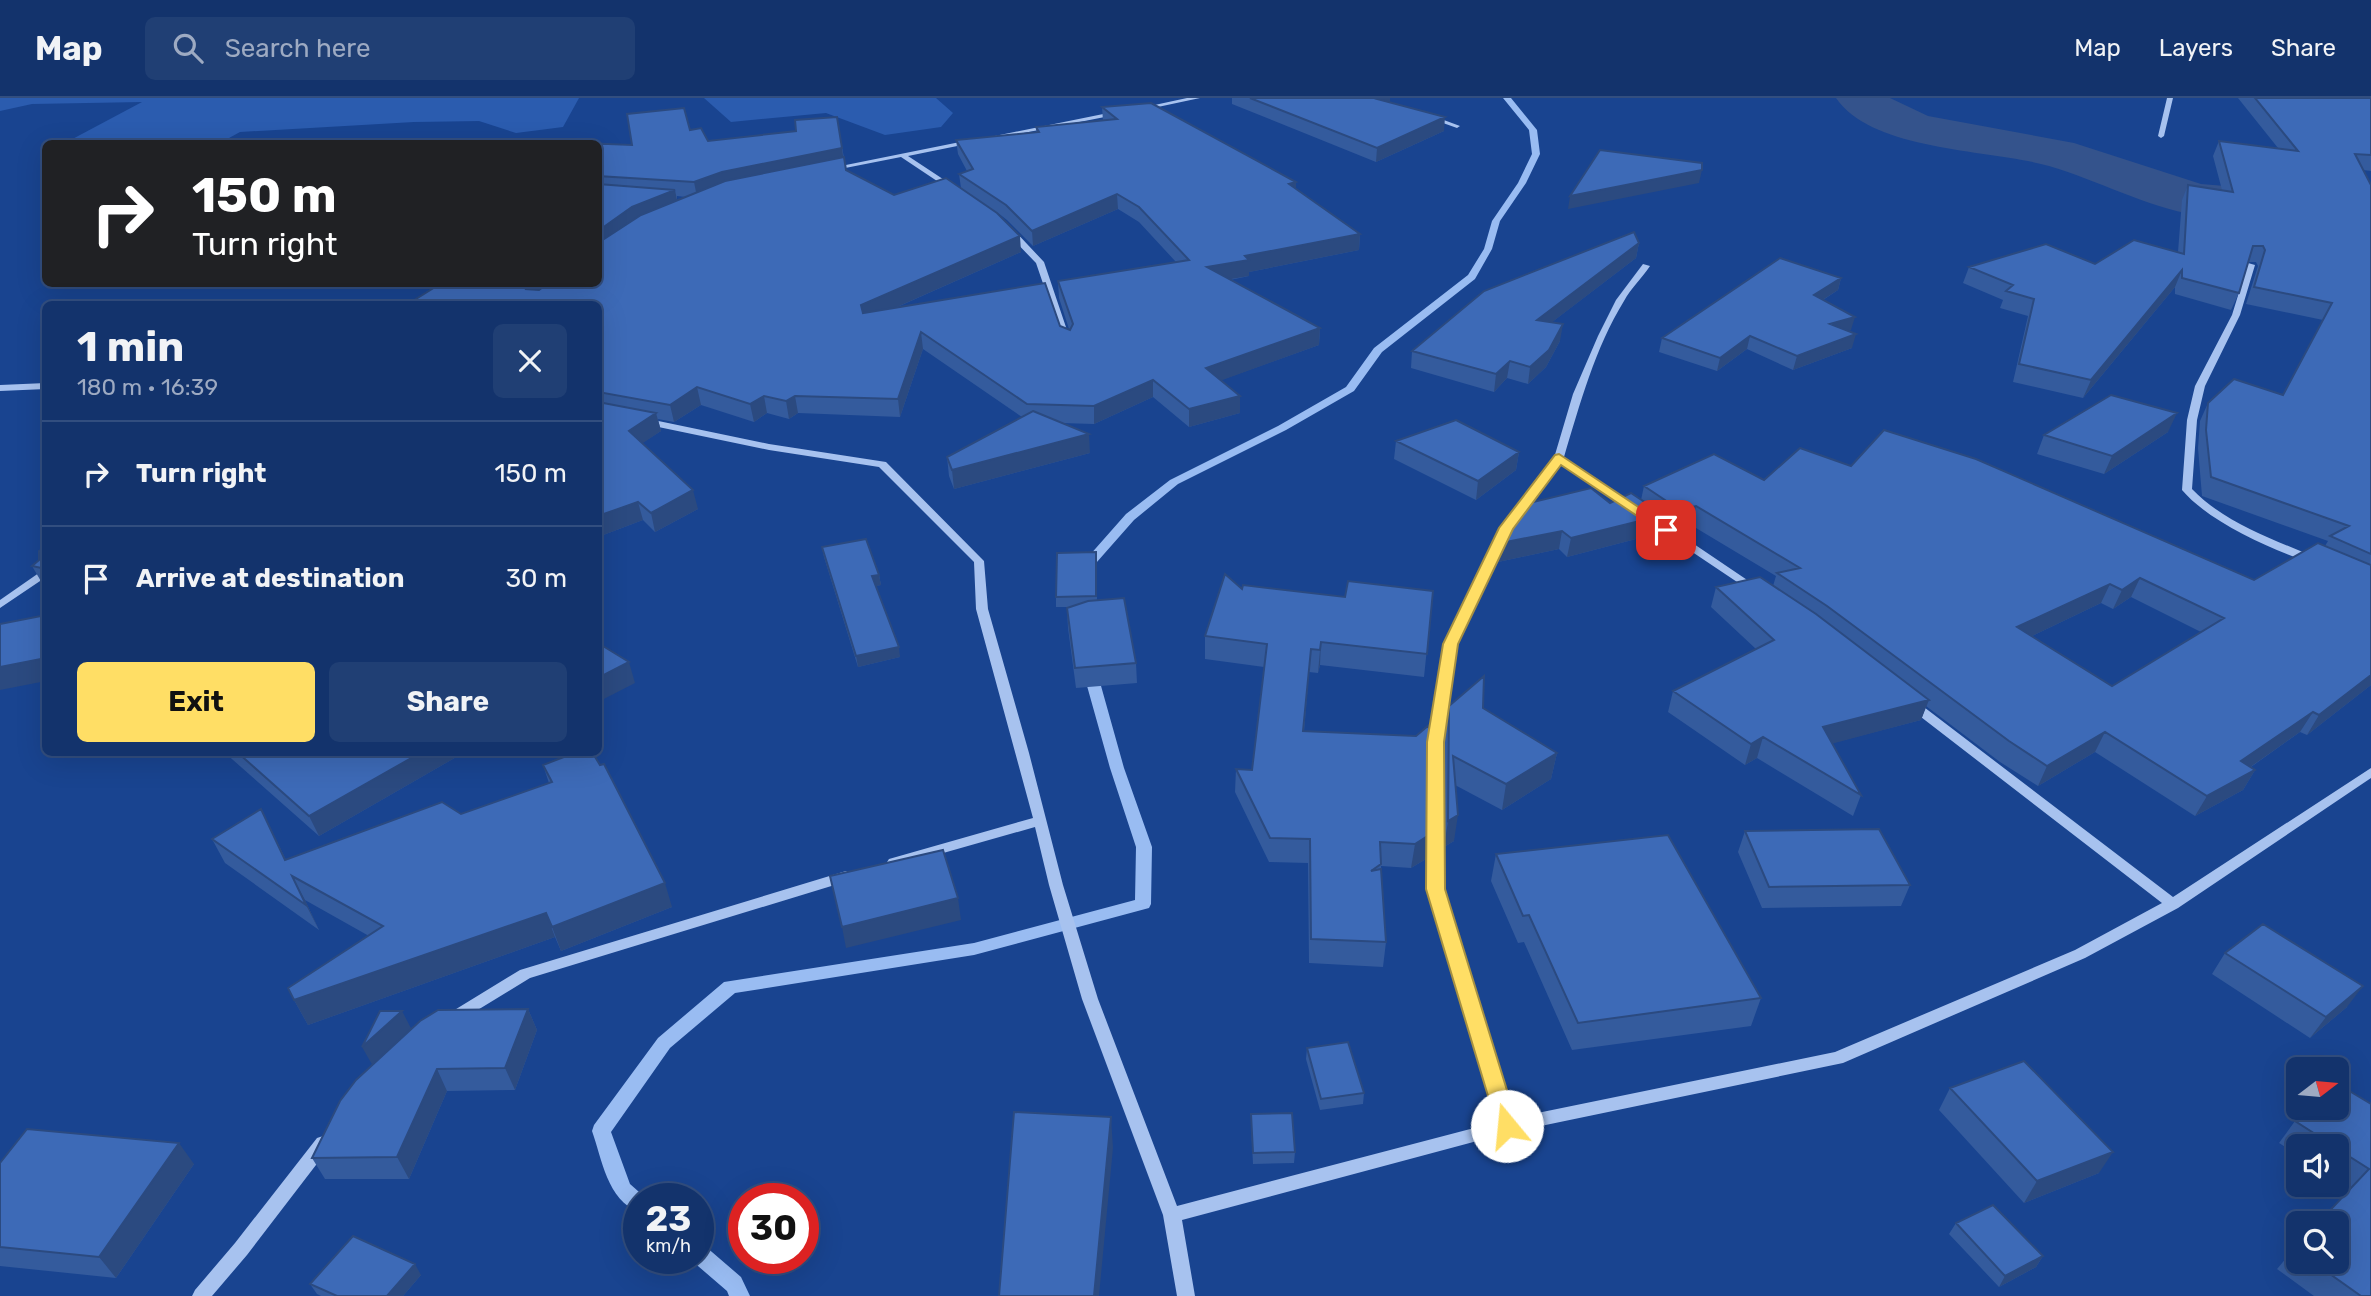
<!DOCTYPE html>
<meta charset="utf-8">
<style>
:root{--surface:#13336c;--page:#203f74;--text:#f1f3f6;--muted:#9daac2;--line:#324e7f;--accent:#ffde65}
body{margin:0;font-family:Rubik,sans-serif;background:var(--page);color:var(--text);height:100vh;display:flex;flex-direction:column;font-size:26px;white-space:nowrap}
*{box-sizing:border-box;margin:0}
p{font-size:23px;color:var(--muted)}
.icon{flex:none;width:38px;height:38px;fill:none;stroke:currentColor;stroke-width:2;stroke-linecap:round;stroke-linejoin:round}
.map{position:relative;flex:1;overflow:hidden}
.details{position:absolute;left:42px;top:203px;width:560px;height:455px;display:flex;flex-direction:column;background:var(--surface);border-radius:10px;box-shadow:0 7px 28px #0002,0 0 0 2px var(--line)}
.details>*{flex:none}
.hud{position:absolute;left:42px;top:42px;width:560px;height:147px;border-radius:10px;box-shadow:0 7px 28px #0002,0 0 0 2px var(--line);background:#202124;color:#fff;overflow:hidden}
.needle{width:46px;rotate:74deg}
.buttons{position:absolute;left:2286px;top:959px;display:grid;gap:14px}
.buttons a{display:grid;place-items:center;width:63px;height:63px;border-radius:10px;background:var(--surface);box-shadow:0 7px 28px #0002,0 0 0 2px var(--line);font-size:35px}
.speed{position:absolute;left:623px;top:1085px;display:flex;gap:14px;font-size:35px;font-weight:700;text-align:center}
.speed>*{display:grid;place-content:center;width:91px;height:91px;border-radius:50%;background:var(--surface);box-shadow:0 7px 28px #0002,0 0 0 2px var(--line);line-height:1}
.speed small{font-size:18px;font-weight:400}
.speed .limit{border:10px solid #d22;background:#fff;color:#111}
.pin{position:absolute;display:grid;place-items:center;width:60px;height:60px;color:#fff;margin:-30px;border-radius:14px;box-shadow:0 4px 10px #0006}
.me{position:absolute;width:77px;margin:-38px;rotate:343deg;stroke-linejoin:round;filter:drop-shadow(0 0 5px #0008)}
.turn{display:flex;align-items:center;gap:24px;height:147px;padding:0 35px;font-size:32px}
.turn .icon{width:91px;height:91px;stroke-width:2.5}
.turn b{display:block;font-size:49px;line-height:60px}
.round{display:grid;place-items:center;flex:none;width:74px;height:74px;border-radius:10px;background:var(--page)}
.overview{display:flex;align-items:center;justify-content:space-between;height:119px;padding:0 35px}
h1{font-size:42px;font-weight:700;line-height:52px}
.primary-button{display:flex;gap:14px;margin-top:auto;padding:14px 35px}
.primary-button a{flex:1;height:80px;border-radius:10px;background:var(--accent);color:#111;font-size:28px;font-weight:700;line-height:80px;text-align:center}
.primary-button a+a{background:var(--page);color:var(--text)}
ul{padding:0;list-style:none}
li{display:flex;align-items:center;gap:21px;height:105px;padding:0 35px;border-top:2px solid var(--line)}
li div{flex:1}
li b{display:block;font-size:26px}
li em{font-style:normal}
header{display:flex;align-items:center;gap:42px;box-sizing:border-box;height:98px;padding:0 35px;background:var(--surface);border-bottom:2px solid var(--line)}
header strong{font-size:33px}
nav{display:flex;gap:38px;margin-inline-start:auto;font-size:24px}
.search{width:490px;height:63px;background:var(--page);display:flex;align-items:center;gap:18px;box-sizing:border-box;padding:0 24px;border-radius:10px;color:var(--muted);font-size:26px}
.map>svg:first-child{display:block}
</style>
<header>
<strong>Map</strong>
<div class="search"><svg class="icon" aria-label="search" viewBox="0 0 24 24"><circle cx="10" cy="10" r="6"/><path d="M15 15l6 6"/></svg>Search here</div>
<nav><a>Map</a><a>Layers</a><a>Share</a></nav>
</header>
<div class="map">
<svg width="2371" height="1198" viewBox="0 0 2371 1198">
<rect width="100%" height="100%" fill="#194490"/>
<path fill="#2b5caf" d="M0,0H579L563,29L516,35L479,23L414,24L240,34L218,46L65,45L142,4L32,6L0,13Z
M704,0H936L953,15L941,29L885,37L826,15L731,24Z"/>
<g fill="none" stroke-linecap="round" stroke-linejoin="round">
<path fill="#99bcf2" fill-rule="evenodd" d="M1503,0H1511L1537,32L1540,56L1526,85L1500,123L1492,151L1475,181L1382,254L1354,293L1286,332L1178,386L1134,422L1089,473H1081L1079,470L1081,467L1126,416L1170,382L1278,328L1346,289L1374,250L1468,177L1484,151L1492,123L1518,85L1532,56L1529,32Z
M1089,566L1096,570L1124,670L1152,749L1151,806L1149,810L974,857L735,895L670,950L611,1034L630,1086L647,1101H639V1114C607,1102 602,1061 592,1033L594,1027L658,940L724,884L974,845L1135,802L1136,749L1110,670L1082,570Z
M698,1146L705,1148L741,1179L750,1198H729L727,1193L691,1162L698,1160Z"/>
<path fill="#34538c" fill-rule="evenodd" d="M1836,0H1890L1928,18L2074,45L2201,86L2371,100V132C2313,127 2253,125 2196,117C2147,109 2097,82 2049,68C1990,51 1873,54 1836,0Z"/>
<path fill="#a7c2ef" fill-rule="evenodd" d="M1187,0H1200L1139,13L1136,11Z
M2167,0H2173L2164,38L2161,40L2158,38Z
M1118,13L1121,15L1120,16L988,42L985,40Z
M1429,18H1433L1460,28L1457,30L1429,20Z
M970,42L972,43V45L908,58L955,89L956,91L952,93L901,59L830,73L826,71Z
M1006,130H1012L1044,164L1071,244L1070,246L1063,244L1036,165L1006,134Z
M2248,165L2255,167L2240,217L2205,288L2197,322L2192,391C2226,426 2273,441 2317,460L2318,462L2317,464L2313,465C2273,453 2209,424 2182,392L2187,322L2195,288L2232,217Z
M1643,166L1650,168C1642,180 1631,190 1624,203C1595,250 1580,306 1564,359L1637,408L1632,411L1628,410L1560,365L1511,430L1457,546L1441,644L1442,791L1513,1020L1835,954L2075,852L2162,805L1908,609L1906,606L1908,603H1916L2173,799L2371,670V680L2178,810L2085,860L1843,965L1507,1035L1182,1122L1195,1198H1177L1163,1117L1082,901L1049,787L1035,729L894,769L889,767L887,764L889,761L1033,720L976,511L974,464L879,369L769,352L644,326L639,323L644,320L769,346L886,364L984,463L988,511L1029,655L1063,787L1098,901L1177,1108L1497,1024L1428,791L1429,644L1445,546L1501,430L1554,360L1573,296L1598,238L1616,202Z
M46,285V291L0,293V287Z
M1647,416L1651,417L1762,492L1760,494H1752L1643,421L1642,419Z
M46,470V479L0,510V502Z
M846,773L851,774L853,778L851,782L530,880L458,924L453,926L448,924L445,920L448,916L520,872Z
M323,1038L329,1040L331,1045L329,1050L247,1157L212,1198H192L195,1192L235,1145L317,1040Z"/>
</g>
<path fill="#345b9d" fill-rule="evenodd" d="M1232,0H1390V5L1444,33L1376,64L1232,6Z
M2238,0H2371V73L2363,72L2371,87V587L2307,637L2300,634L2251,669L2255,672L2243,692L2195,718L2095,654L2038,688L2000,664L1926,608L1921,622L1832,645L1861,697L1853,718L1757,660L1745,667L1668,614L1673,593L1756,551L1711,509L1716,489L1773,488L1776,478L1691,427L1676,431L1662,422L1659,435L1567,459L1559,451L1498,464L1610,405L1641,402L1644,388L1764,382L1851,368L2254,482L2325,448L2328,443L2202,398L2198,350L2200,323L2208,305L2283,297L2323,222L2246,206L2258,168L2256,164H2248L2239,195L2231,212L2175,196V189L2083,300L2013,284L2028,218L2000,210L2003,202L1963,185L1969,169L2095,166L2178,154L2182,102L2188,87L2222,92L2213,58L2219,43L2278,50ZM2131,499L2201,534L2112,588L2032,538L2101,505L2113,511Z
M1102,9L1296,91L1360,136L1359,152L1249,174V178L1230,182L1320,230L1319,247L1221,282L1240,298V315L1189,329L1153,299L1094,326L1061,325L1090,355L954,391L949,378L947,359L1022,319L923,251L900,319L798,315L789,321L767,315L754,324L701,307L674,324L658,321L661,333L642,345L698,411L655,434L643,422L598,439V206L437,186H598V46L632,47L690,32L708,43L796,33L837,19L846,72L894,97L961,90L959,76L967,73L958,56L956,42L1036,34V29L1103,23ZM677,98L686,99L677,102ZM1118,111L1139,124L1176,164L1058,183L1059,200L1069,231L1060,228L895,210L1021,154L998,115L1007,122L1033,148Z
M1639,145L1636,160L1552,224L1560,243L1546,269L1528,286L1507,280L1494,294L1411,270L1412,253Z
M1841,180L1838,192L1823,202L1851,232L1847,233L1852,250L1793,272L1747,251L1717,273L1659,254L1662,240Z
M2168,334L2104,376L2037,356L2044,337Z
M1396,343L1519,354L1516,372L1476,402L1394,361Z
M46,449V486L42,485L32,468L39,462Z
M822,449L879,477L881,487L875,488L900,559L858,569L824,459Z
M1096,454L1097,502L1136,565L1137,585L1076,590L1068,530L1067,510L1071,509H1056V499Z
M1242,491L1345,499L1433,493L1424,579L1320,567L1318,575L1309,574L1304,633L1429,737L1426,761L1411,770L1381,768L1386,844L1383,869L1309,865L1308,765L1269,764L1235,694L1236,671L1252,672L1264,569L1205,561V538Z
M1449,608L1483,610L1557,655L1551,681L1502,712L1455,687L1454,743L1444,749L1445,633Z
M224,654H465L319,738Z
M543,667L672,809L561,853L555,839L308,927L294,902L369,838L305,802L319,832L225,765L212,741L261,711L286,762L461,716L549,685Z
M1745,733L1910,787L1901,808L1762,810L1738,754Z
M1496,756L1761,900L1751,928L1572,952L1524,844L1518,845L1491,783Z
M2225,855L2347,909L2310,940L2212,876Z
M528,911L537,932L515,992L447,993L409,1081H325L312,1060L411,931Z
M1307,950L1364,995L1363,1006L1320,1012L1306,961Z
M1950,990L2099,1075L2024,1105L1939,1012Z
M2371,1006V1198H2314L2277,1171L2298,1146V1164H2336L2350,1091L2336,1082V1048H2298V1057L2279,1045L2295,1023Z
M1251,1016L1295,1054L1294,1065L1253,1066L1251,1027Z
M0,1065L194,1066L116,1180L0,1168Z
M1956,1125L2043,1158L2036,1169L1999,1189L1949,1136Z
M421,1177L403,1198H321L317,1196L310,1186Z"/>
<path fill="#2b4a80" d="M1379,0H1390V9L1377,1Z
M1445,19L1444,33L1376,64L1377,50Z
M842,50L844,65L697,99L694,84L722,74Z
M1702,72L1699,85L1568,111L1570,98Z
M1296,84V99L1289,86Z
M675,92L678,107L598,151V133L632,109Z
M1117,96L1118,111L1033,148L1032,133Z
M1360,136L1359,152L1249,174V178L1207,185V169L1245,158Z
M1020,138L1021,154L863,224L861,207Z
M1639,145L1636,160L1534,238L1537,222Z
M2182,172L2175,189L2083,300L2091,282Z
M1841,180L1838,192L1810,210L1814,197Z
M530,186H555L531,204L526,191L527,188Z
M1855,219L1851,232L1826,240L1830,226Z
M1563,226L1560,243L1546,269L1528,286L1530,269Z
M1320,230L1319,247L1206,288V270Z
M921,234L923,251L900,319L898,301Z
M1856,236L1852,250L1793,272L1797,258Z
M1750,238L1747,251L1717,273L1720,260Z
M1510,263L1507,280L1494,294L1496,276Z
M1153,282V299L1094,326V308Z
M697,289L701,307L674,324L670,307Z
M764,298L767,315L754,324L750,306Z
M795,298L798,315L789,321L786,303Z
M1240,298V315L1189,329V311Z
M656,315L661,333L634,351L629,333Z
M2177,315L2168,334L2104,376L2112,358Z
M1089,336L1090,355L954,391L952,372Z
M1519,354L1516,372L1476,402L1478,383Z
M693,392L698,411L655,434L651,415Z
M638,404L643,422L598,439V418Z
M1696,408L1691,427L1676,431L1680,412Z
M1664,417L1659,435L1567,459L1571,440Z
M1562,433L1559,451L1498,464L1501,445Z
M879,477L881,487L873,489L872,478Z
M2140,480L2131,499L2113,511L2122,492Z
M2110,486L2101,505L2009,549L2017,529Z
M1321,544L1320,567L1318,575L1320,552Z
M899,549L900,559L858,569L856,558Z
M46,560V583L0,592V569Z
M629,564L635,585L598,604V580Z
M2371,577V587L2307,637L2319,617Z
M1929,602L1921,622L1816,650L1823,629Z
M2313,614L2300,634L2229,684L2241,663Z
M2105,634L2095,654L2038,688L2047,668Z
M1763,639L1757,660L1745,667L1751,646Z
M422,654H465L319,738L309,718Z
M1557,655L1551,681L1502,712L1506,686Z
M2255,672L2243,692L2195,718L2207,698Z
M261,711L273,735L294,779L285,762Z
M1458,717L1454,743L1444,749L1448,723Z
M1429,737L1426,761L1411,770L1415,746Z
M292,778L305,802L319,832L306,807Z
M665,785L672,809L561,853L552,829Z
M958,800L961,822L846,850L842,829Z
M546,815L555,839L308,927L294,902Z
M2363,888L2347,909L2310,940L2326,919Z
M528,911L537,932L515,992L505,970Z
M402,913L413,934L374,970L362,949Z
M437,971L447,993L409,1081L397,1059Z
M1111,1019L1113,1050L1099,1198H1094Z
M179,1045L194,1066L116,1180L99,1159Z
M2113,1054L2099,1075L2024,1105L2037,1083Z
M2043,1158L2036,1169L1999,1189L2005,1178Z
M415,1166L421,1177L403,1198H387Z"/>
<path fill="#3d6ab7" stroke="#2b4a80" stroke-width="2" fill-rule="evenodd" d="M1250,0H1379L1377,1L1445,19L1377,50Z
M2255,0H2371V57L2355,56L2371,87V456L2330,438L2349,428L2211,379L2206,332L2208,305L2234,281L2283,297L2332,205L2254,189L2265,152L2263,148H2253L2239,195L2182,180V172L2091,282L2019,266L2034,201L2006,193L2013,187L1969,169L2046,146L2095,166L2134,142L2184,156L2188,87L2233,94L2219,43L2298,53Z
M1151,5L1296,84L1289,86L1360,136L1245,158L1249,162L1207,169L1320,230L1206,270L1240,298L1189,311L1153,282L1094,308L1027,306L921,234L898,301L795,298L786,303L764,298L750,306L697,289L670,307L598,294V206H408L440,186H530L527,188L526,191L539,192L547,186H598V145L641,117L725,83L844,59L846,72L894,97L946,80L997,115L1020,138L861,207L863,215L1045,185L1060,228L1070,232L1073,226L1058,183L1189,162L1139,109L1117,96L1032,133L1006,107L959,76L973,71L956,42L1039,34L1036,29L1117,21L1102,9Z
M684,10L690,32L701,30L708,43L796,33L795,22L837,19L842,50L722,74L694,84L598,78V46H504L508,42L632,47L627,16Z
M1600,52L1702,65V72L1570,98Z
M598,86L675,92L632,109L598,133Z
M1634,134L1639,145L1537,222L1563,226L1549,252L1530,269L1510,263L1496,276L1412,253L1484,193Z
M1780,160L1841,180L1814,197L1855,219L1830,226L1856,236L1797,258L1750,238L1720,260L1662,240Z
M2111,297L2177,315L2112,358L2044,337Z
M598,304L656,315L629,333L693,392L651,415L638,404L598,418Z
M1033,313L1089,336L952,372L947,359Z
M1456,322L1519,354L1478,383L1396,343Z
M1884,332L1976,361L2254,482L2318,445L2371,467V577L2319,617L2313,614L2241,663L2255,672L2207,698L2105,634L2047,668L2009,643L1827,508L1777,475L1800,470L1696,408L1680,412L1644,388L1714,356L1764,382L1800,350L1851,368ZM2140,480L2224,520L2112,588L2017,529L2110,486L2122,492Z
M1591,390L1610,405L1631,395L1664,417L1571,440L1562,433L1501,445L1521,407Z
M866,441L879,477L872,478L899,549L856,558L822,449Z
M46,449V471L32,468L39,462V453Z
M1096,454V498L1056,499L1057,455Z
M1225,476L1242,491L1243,487L1345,499L1348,483L1433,493L1427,556L1321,544L1320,552L1311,551L1303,633L1416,638L1429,627V737L1415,746L1380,744L1381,766L1371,773L1381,771L1386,844L1311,841L1310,741L1270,740L1236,671L1252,672L1267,546L1205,538Z
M1760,479L1816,516L1929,602L1823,629L1861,697L1763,639L1751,646L1673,593L1774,542L1716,489Z
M1124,500L1136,565L1075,570L1067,510L1088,503Z
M46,517V560L0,569V526Z
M598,545L629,564L598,580Z
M1484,578L1483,610L1557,655L1506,686L1453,658L1458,717L1448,723L1449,608Z
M237,654H422L309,718Z
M577,654H592L600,667L604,666L665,785L552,829L546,815L294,902L288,890L383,828L292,778L306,807L212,741L261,711L285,762L442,704L461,716L552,684L543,667Z
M1879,731L1910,787L1769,789L1745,733Z
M1668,737L1761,900L1578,925L1529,817L1523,818L1496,756Z
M943,752L958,800L842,829L830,778Z
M2263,826L2363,888L2326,919L2225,855Z
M528,911L505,970L437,971L397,1059L312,1060L340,1003L356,982L420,923L438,912Z
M380,913H402L362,949Z
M1348,944L1364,995L1321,1001L1307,950Z
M2024,963L2113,1054L2037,1083L1950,990Z
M2336,985L2371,1006V1198H2361L2313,1164H2336V1125H2318L2369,1071L2336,1050V1048H2334L2295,1023L2306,1010H2336Z
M1014,1014L1111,1019L1094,1198H999Z
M1292,1015L1295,1054L1253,1055L1251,1016Z
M27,1031L179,1045L99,1159L0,1149V1065Z
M1993,1107L2043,1158L2005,1178L1956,1125Z
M353,1138L415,1166L387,1198H337L310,1186Z"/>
<path fill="#ffde65" stroke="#a69042" stroke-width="2" d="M1559,356L1673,432L1671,434H1661L1561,367L1513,431L1458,546L1444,644L1445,791L1518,1028L1515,1034L1507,1037L1500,1034L1497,1028L1426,791L1427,644L1443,546L1499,430L1555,357Z"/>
</svg>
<div class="buttons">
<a><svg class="needle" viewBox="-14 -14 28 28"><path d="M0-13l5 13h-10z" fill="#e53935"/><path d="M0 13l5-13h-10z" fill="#9daac2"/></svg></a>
<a><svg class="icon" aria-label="sound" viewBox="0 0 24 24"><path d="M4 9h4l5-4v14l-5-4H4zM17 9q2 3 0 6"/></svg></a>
<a><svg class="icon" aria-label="search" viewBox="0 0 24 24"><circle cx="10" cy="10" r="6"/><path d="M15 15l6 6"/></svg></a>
</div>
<div class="speed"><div>23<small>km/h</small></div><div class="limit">30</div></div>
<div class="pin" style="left:1666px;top:432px;background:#d93025"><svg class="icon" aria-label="arrive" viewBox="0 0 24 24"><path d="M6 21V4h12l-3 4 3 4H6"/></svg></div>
<svg class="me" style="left:1507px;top:1028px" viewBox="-20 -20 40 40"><circle r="19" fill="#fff"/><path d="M0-13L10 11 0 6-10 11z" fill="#ffde65"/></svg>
<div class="hud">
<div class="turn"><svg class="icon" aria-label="right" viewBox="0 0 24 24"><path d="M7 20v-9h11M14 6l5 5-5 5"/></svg><div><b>150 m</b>Turn right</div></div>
</div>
<section class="details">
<div class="overview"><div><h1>1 min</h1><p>180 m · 16:39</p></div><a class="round"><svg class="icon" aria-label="close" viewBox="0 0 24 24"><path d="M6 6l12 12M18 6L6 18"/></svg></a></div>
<ul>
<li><svg class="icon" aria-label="right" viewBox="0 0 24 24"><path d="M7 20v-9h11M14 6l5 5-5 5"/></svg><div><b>Turn right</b></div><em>150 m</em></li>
<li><svg class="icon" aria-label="arrive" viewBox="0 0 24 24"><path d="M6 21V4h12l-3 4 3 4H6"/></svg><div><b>Arrive at destination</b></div><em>30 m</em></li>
</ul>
<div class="primary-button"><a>Exit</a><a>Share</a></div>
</section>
</div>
